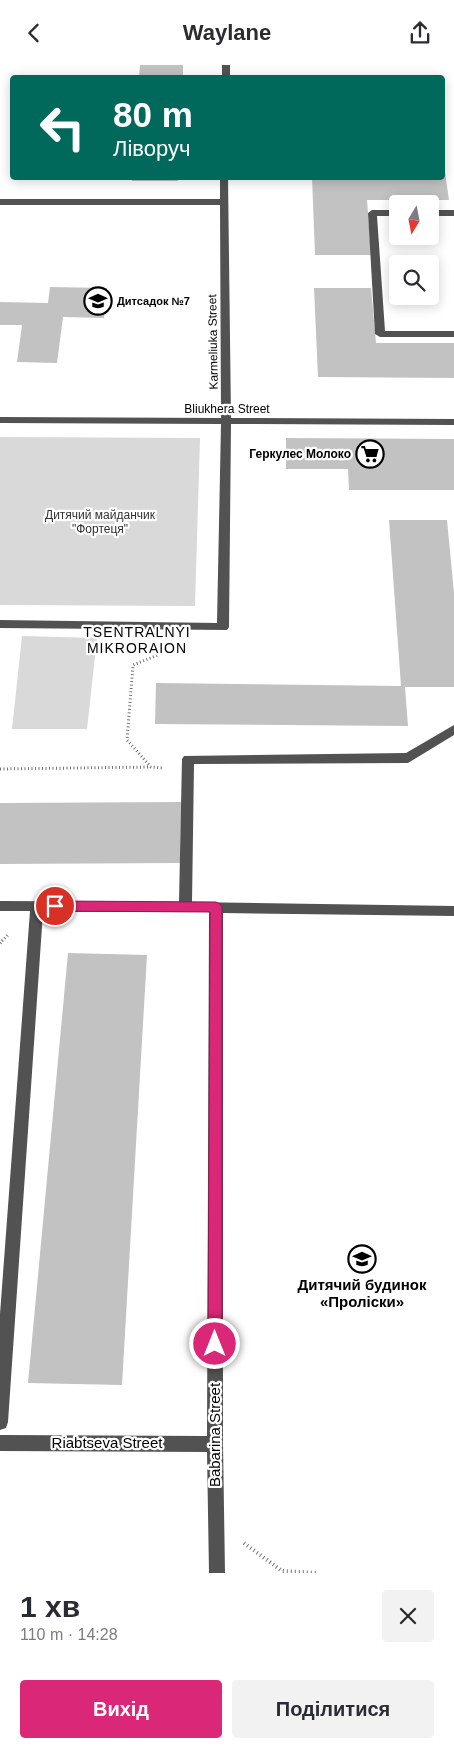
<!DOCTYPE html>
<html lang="uk">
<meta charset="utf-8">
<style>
:root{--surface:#fff;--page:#f2f2f3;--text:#2b2b33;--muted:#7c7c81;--accent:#db2777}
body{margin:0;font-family:Arial,sans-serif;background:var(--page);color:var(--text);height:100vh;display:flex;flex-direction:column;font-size:19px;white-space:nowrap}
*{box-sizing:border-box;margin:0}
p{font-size:16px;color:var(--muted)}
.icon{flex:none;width:28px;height:28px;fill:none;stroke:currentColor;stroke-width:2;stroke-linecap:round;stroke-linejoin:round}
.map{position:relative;height:1508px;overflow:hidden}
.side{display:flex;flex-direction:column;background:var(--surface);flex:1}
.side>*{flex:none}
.top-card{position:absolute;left:10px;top:10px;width:435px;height:105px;border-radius:5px;box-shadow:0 2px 12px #0003;background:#00695c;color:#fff;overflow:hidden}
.needle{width:32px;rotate:190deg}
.fabs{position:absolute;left:389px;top:130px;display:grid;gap:10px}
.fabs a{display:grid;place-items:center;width:50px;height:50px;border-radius:5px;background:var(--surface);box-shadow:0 2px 12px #0003;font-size:25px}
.pin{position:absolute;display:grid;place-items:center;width:42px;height:42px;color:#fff;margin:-21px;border:2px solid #fff;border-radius:50%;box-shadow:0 1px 5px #0007}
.me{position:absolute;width:55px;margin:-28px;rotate:0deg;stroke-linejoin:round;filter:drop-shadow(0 0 4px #0008)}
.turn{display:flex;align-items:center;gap:18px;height:105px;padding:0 20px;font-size:22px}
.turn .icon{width:65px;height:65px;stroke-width:2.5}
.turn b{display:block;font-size:35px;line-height:42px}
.round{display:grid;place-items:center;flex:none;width:52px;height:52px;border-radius:5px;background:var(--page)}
.summary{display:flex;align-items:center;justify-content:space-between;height:85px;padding:0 20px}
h1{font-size:30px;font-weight:800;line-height:38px}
.primary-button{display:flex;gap:10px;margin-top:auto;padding:10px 20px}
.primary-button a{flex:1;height:58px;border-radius:5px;background:var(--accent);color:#fff;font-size:20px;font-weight:800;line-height:58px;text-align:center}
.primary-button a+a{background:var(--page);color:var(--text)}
header{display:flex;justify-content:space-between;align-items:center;height:65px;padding:0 20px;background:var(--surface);font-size:22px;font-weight:800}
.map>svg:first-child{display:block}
</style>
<header><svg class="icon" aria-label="back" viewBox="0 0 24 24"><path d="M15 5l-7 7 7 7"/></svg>Waylane<svg class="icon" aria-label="share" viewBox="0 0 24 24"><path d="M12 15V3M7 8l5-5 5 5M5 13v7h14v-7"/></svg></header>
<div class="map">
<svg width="454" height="1508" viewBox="0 0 454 1508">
<rect width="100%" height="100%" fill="#fff"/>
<path fill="#d9d9d9" d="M0,372L200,373L195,541L0,540Z
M22,571L97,573L87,664H12Z"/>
<path fill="#c2c2c2" d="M140,0H183V12H139Z
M442,107H445L449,135H367L371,190H315L312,112H442Z
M132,112H178V116H132Z
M50,222L107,223L104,253L63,252L57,298L17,297L22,260H0V237L48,238Z
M314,223H371L376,278H454V313L318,312Z
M286,373L454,374V425H349L348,404H286Z
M389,455H447L454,528V622H405L408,661L155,659L156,618L401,621Z
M181,737L180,798L0,799V738Z
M68,888L147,890L122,1320L28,1318Z"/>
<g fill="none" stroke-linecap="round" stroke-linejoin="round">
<path stroke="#747474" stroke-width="3" stroke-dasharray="1 2.5" stroke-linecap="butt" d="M158,584V590L133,600L127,675L151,702L163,703
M0,704L150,702
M2,876L8,870"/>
<path stroke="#747474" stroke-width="4" stroke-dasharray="1 3" stroke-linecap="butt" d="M0,878L3,875
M244,1478L282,1506L317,1508"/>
<path fill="#525252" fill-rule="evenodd" d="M222,0H230V12H222Z
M220,112H228L231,353L454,354V360L231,359L229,562L227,565L0,563V555L217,558L221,359L0,358V352L221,353L220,140H0V134H220Z
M398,145V151H377L385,266H454V272H380L375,269L368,148L372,145Z
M430,145H454V151H430Z
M454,660V670L408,698L194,699L192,837L454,841V851L223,848V1379L225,1508H209L207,1387L0,1386V1370L207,1371L209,847H43L8,1357L6,1363L0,1365V1249L30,846H0V836L179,837L182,694L184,691L406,688Z"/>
</g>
<path fill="#db2777" stroke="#8e194d" d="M55,836L216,837L220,839L222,842V1279L220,1284L215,1286L210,1284L208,1279L210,847L55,846L51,844L49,841L51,838Z"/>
<defs>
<g id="school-ring" transform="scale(1.4375)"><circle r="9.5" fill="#fff" stroke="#000" stroke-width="1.5"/><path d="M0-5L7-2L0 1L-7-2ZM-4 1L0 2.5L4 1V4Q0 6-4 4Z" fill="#000"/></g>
<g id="supermarket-ring" transform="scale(1.4375)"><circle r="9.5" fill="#fff" stroke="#000" stroke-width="1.5"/><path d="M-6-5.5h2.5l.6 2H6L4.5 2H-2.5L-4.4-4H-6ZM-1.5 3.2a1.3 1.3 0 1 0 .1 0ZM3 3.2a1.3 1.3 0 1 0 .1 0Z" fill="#000"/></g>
</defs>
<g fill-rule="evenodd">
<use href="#school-ring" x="98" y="236"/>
<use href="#supermarket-ring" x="370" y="389"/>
<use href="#school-ring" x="362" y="1194"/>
</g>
<g text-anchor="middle" stroke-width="4.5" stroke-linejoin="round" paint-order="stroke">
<g font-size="11" font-weight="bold" fill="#000" stroke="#fff" text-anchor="start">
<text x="117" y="240">Дитсадок №7</text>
</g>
<g font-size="12" fill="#000" stroke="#fff">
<text transform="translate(213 277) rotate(-91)" y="4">Karmeliuka Street</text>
<text x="227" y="348">Bliukhera Street</text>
</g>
<g font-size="12" font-weight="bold" fill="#000" stroke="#fff" text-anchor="end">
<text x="351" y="393">Геркулес Молоко</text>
</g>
<g font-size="12" fill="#303030" stroke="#fff">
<text x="100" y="454">Дитячий майданчик<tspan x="100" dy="14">"Фортеця"</tspan></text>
</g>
<g font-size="14" letter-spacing="1" fill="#000" stroke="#fff">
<text x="137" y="572">TSENTRALNYI<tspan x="137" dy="16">MIKRORAION</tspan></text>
</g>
<g font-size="15" font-weight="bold" fill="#000" stroke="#fff">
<text x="362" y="1225">Дитячий будинок<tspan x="362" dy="17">«Проліски»</tspan></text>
</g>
<g font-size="15" fill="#000" stroke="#fff">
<text transform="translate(215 1370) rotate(-90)" y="5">Babarina Street</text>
<text x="107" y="1383">Riabtseva Street</text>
</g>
</g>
</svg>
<div class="fabs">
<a><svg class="needle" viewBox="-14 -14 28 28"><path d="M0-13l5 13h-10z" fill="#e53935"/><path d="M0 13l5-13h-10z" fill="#7c7c81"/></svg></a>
<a><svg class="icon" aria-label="search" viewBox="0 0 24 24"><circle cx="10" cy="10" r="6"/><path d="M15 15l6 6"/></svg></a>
</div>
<div class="pin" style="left:55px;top:841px;background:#d93025"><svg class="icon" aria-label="arrive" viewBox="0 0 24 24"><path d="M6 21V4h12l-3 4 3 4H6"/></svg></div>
<svg class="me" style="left:215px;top:1279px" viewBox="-20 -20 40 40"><circle r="17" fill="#db2777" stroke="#fff" stroke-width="3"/><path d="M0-11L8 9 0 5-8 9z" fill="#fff"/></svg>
<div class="top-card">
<div class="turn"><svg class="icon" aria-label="left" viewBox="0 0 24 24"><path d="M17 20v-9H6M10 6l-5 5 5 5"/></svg><div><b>80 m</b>Ліворуч</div></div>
</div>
</div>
<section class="side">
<div class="summary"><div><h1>1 хв</h1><p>110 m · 14:28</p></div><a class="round"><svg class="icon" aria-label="close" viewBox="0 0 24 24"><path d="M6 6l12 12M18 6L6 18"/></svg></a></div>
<div class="primary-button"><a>Вихід</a><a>Поділитися</a></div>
</section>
